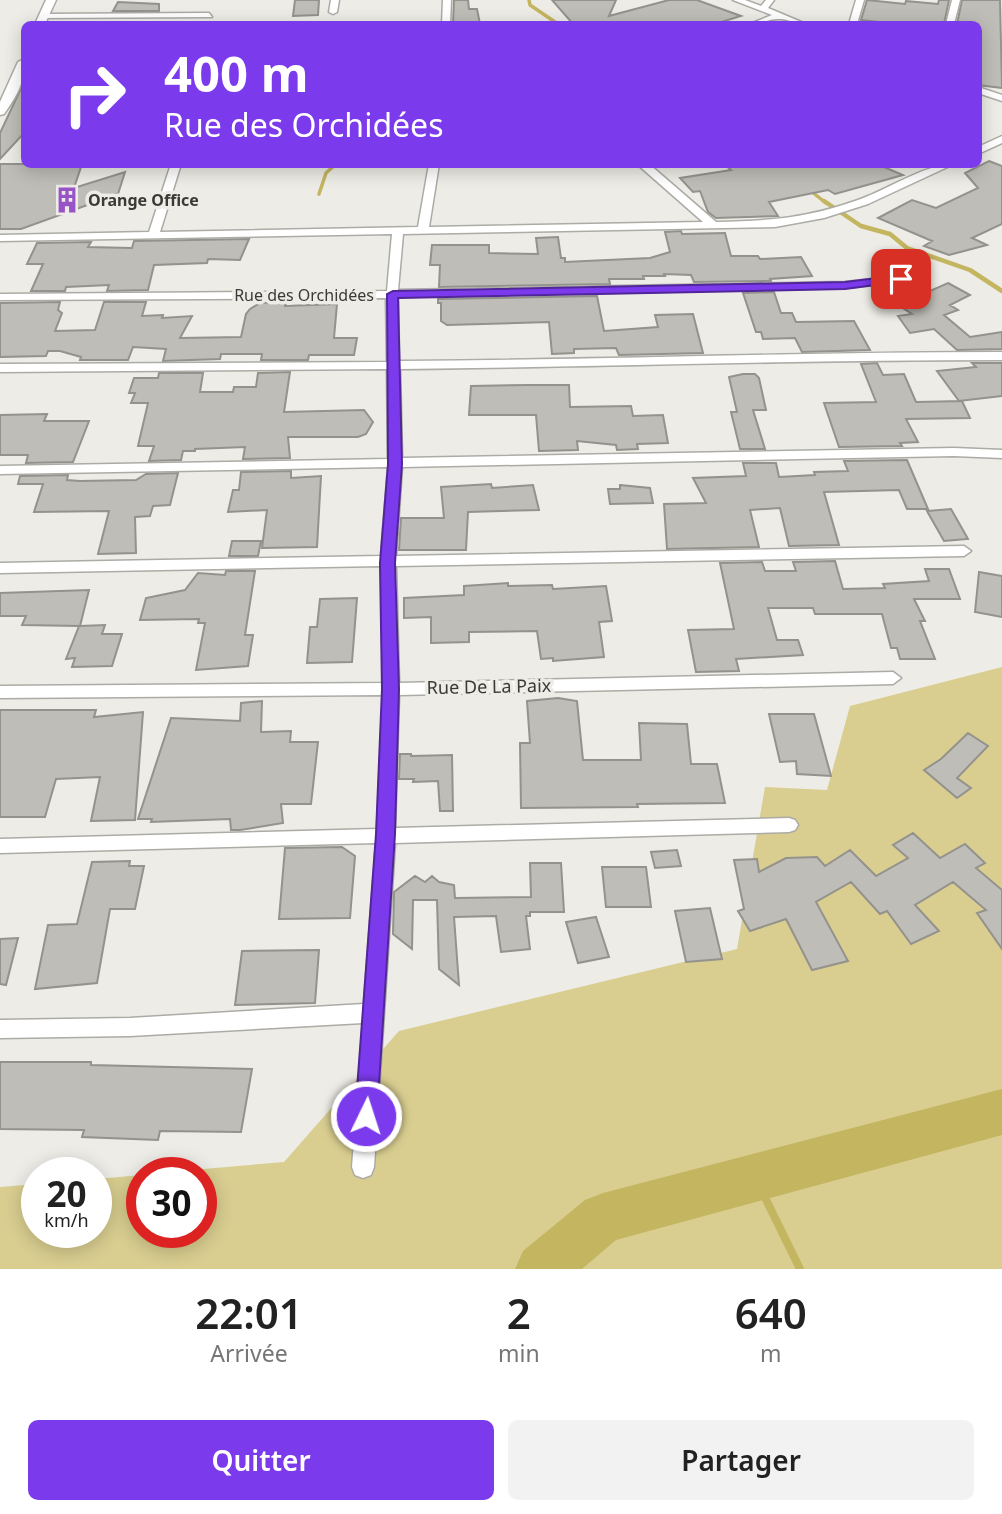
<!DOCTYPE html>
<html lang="fr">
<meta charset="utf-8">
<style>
:root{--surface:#fff;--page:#f2f2f2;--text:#222;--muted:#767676;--accent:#7c3aed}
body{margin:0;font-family:"Noto Sans",sans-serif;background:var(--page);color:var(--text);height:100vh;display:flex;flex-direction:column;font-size:26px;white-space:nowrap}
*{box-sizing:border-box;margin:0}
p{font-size:23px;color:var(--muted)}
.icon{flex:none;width:38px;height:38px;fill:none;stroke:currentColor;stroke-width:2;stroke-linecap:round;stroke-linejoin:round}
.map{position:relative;height:1269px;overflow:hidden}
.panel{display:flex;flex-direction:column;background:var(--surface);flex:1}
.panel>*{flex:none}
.guide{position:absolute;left:21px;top:21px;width:961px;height:147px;border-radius:10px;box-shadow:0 4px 18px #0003;background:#7c3aed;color:#fff;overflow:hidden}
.speed{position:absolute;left:21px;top:1157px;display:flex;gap:14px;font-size:35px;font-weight:700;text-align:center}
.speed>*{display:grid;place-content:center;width:91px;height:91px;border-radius:50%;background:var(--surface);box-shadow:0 4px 18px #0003;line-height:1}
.speed small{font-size:18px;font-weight:400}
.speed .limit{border:10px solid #d22;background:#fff;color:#111}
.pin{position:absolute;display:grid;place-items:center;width:60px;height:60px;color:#fff;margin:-30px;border-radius:14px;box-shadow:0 4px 10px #0006}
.me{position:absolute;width:77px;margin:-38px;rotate:4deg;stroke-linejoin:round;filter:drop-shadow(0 0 5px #0008)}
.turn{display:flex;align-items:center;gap:24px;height:147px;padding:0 28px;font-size:32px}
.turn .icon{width:91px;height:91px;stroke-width:2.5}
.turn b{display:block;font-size:49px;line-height:60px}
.eta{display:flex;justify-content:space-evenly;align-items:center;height:119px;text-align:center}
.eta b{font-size:42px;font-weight:600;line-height:49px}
.primary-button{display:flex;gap:14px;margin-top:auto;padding:14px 28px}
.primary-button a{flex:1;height:80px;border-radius:10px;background:var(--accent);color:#fff;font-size:28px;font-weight:600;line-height:80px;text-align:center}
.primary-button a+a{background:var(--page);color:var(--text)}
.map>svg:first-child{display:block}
</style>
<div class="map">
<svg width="1002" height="1269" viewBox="0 0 1002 1269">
<rect width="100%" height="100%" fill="#edece6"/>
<path fill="#d9ce90" d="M1002,667V1269H0V1187L37,1184V1232H96V1179L142,1175V1232H201V1172H168L284,1162L399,1031L737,949L765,787L827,790L850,706Z"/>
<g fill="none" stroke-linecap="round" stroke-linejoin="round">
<path stroke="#c4b560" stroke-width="3.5" d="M529,0L530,5L558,24
M807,188L826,203
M319,194L326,173L336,164"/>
<path stroke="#c4b560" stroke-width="4.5" d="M824,201L861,226L890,234L907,248L970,270L1002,291"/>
<path stroke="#c4b560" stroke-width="8" d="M755,1177L800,1269"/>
<path fill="#c4b560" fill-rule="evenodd" d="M1002,1089V1135L616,1240L582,1269H515L523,1251L585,1200L603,1193Z"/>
</g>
<path fill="#bebdb7" stroke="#93928c" stroke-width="2" d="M295,0H319L318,15L293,16Z
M454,0H468L469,9H477L480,24H453Z
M552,0H616L609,16L669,0H697L741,16L715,24H573Z
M867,0L905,4L906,1L938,4L939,0H949L944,24H898L861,20Z
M962,0H1000L1002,88L978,85V24H957Z
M118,2L159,4V11H113Z
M24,82V133L0,159V133Z
M989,161L1002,166V224L972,238L987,245L949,255L924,246L932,241L878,218L912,200L936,208L978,188L965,173Z
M0,164H82L74,188L125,172L118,194L21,229H0Z
M724,164H836L841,167L847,164H877L903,175L835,194L828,190L769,202L778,216L716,218L708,212L700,191L693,192L680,178L731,170Z
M681,231L682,234L725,233L731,256H758L760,259L801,257L812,276L770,279L771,281L694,282L691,275L664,274L665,276H643L644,279H609L610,284L439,287L440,265H430L432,245H489V253L538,254L536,238L558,237L561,258H565V262L650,258L670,252L665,232Z
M249,239L240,260L208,259L207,263L154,265L148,290L107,291L109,285L66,287L65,291H31L43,264H27L37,243L91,242L88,247L132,248L134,241Z
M948,283L970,295L950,305L958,310L944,315L970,337L1002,332V349L957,350L934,329L910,333L898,316L912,314L898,305Z
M774,292L781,313H792L796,322L854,321L870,350L802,352L795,338L763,339L761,332H756L743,293Z
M597,296L604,331L658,327L655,315L693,314L703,353L619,355L616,348L574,349V353L552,354L549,322L447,325L441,321V303H438V299Z
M60,302L58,310L62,313L55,331L95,330L104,302H146L142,316L163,315L162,318L192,316L180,338L241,337L246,314L250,309L260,303L286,302L285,306L337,304L334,338H357L354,355H309L308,360H261L262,354H221L220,359L163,361L166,349L133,347L128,360H80L81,357L60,351H48L46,356L0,357V303Z
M877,363L883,375L904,374L916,402L962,401L970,418L906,419L918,442L900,443L902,446L839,447L824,403L876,402L861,364Z
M972,363H1002V396L959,401L937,371L976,367Z
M290,372L284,412L364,410L373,422L366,434L358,437H288L290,458L243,459L245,447L195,449V451H183L181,460L149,461L154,446H138L148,403H131L135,393H129L134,378H158L159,373H203L200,392H233L234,387H256L258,373Z
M743,374H755L759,378L766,410H753L765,449H740L731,412H737L729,377Z
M530,385H569L570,407L631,406L633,416L663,415L668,443L637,444L638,449L617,450L616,445L577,441L578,450L539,451L536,415H469L471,386Z
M47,414L44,421H89L73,462L26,463L28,455H0V415Z
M907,460L928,509H907L899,490L824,492L839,545L789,546L780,508L750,510L759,547L667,549L664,504L706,503L693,478L746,476L743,463H776L779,477L815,475L814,472L848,471L844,461Z
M291,471V478L321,476L317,547L262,548L267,510L228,512L233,490H239L241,472Z
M178,473L170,505L153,506L150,516L135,517L136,553L98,554L109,511L34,512L43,484H18L20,476L68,475L67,480L80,481L136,480L146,474Z
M491,484L492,488L533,485L539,510L468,512L466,550H399L401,518H444L441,487Z
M620,485L650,488L653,503L610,504L608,489H620Z
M951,509L968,539L944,541L927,511Z
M232,541H261L258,556H229Z
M835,561L843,589L885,588L883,584L929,581L925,569H949L960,599H914L925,621H920L935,659H900L897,648H891L882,614H815L813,608H768L777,640H798L803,655L736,659L739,671L696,672L688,630L734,629L720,563L762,562L765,571H796L793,562Z
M226,571H255L245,635H253L248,666L196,670L205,623H198L199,619L140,620L146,598L185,590L198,573L225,575Z
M979,572L1002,576V617L975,612Z
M508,583V586L552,585L553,589L606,586L612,621L599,622L604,657L553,661V658L541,659L537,631L469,632V642L431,643V617L404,618V598L464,595V586Z
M89,590L80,626L105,625L102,634H122L112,666L72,667L75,658L66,659L79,626L22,625L26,616H0V593Z
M357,598L352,662L307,663L310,627H317L320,599Z
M558,698L577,701L583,760H641L639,723L687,724L691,764H717L725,803L637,804L638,807L521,808L520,743H530L527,701Z
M262,701L261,732L291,731L290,742H318L311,804H281L283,823L240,830H231L230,819L151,822L152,819H138L171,718L240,721L241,703Z
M0,710H96L94,717L143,712L135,820L91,821L100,777L56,779L45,817H0Z
M769,714H814L831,776L797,774L796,761L780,762Z
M968,733L988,746L957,778L971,788L957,798L924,770L941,759Z
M400,754H411V756L452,755L453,811H440L438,781L413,782L414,779H399Z
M913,833L940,858L965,844L985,863L976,868L1002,890V949L977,913L986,910L953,882L915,905L939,931L911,944L887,911L880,914L851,882L816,902L848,961L812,970L786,919L750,931L738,911L744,909L734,860L757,859L759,872L786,858L817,857L825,866L850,850L876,876L908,858L893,845Z
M342,847L355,856L350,918L279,919L285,848Z
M677,850L681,866L655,868L651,852Z
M130,861L129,866H144L135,909H110L97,983L35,989L48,925L77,924L92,862Z
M530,863H561L564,912H530V916H526L530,949L501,952L496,916L454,917L459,985L439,969L437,900H413L412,949L393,934L394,892L415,876L425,882L432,876L439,882L454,885L455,898L531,897Z
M602,867H646L651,907H606Z
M710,908L722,959L686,962L675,911Z
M596,917L609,957L578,963L566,922Z
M18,938L6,985L0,984V939Z
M319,950L315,1003L235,1005L242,951Z
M0,1062H91V1065L252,1069L241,1132L160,1131L158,1140L82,1137L84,1130L0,1129Z"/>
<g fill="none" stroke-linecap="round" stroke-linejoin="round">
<g stroke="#acaba5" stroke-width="3">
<path id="minor" d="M331,0H339L337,12L333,14L329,12Z
M443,0H451L450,24H442Z
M733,0H745L761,6L766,0H774L768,8L806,24C796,25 788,18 778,19C769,19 761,24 750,24L772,15Z
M856,0H864L857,24H849Z
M952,0H960L954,24H946Z
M209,13L212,17L44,18L40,16L44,14Z
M978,87L1002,95V101L978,93Z
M1002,136V143L978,154V147Z
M171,164H181L160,232L418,227L429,164H439L429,227L703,222L637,164H649L716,222C769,221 808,218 858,200C887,190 925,164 954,164L868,204L824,218L775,227L403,234L398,290L845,282L901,276L907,279L901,282L845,288L398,297L399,361C600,360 801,352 1002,352V360C801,360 600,367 400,369L402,458L954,448L1002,450V458L954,456L402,467L396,556L964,546L971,551L964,556L396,566L399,683L893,672L901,678L893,684L399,695L395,828L789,818L795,820L798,825L795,830L789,832L395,843L374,1167L371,1175L363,1178L355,1175L352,1167L363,1023L130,1036L0,1038V1020L130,1018L364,1004L376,843L0,853V839L377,829L383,695L0,698V686L383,683L381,566L0,573V563L381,556L388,467L0,474V466L388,459L387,369L0,372V364L387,362L386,298L0,300V294L387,291L392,234L0,241V235L149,232Z"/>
</g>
<g stroke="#acaba5" stroke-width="3">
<path id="secondary" d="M46,0H56L45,24H35Z
M24,59C26,80 17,96 4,114L0,115V102L18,62Z"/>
</g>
<use href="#minor" fill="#fff" fill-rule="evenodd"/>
<use href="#secondary" fill="#fff" fill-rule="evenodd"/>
</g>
<path fill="#7c3aed" stroke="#51269a" stroke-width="2" d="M901,275L907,279L905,281L845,289L398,298L402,464L395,563L399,689L395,834L377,1116L374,1123L366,1126L358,1123L355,1116L376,834L382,689L380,563L388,464L387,294L393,291L845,282Z"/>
<defs>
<g id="building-bare" transform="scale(2.1)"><path d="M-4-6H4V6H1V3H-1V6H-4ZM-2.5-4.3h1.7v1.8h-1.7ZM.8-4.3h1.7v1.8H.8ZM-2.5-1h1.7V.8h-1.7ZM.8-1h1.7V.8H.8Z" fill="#9853c7" stroke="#edece6" stroke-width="2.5" paint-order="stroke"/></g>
</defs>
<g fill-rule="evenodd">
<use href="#building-bare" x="67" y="200"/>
</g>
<g text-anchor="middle" stroke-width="7" stroke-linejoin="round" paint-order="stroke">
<g font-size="16" font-weight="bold" fill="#3a3a37" stroke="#edece6" text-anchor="start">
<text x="88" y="206">Orange Office</text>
</g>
<g font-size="16" fill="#3a3a37" stroke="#edece6">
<text x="304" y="301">Rue des Orchidées</text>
</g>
<g font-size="18" fill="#3a3a37" stroke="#edece6">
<text transform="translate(489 687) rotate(-1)" y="6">Rue De La Paix</text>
</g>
</g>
</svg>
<div class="speed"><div>20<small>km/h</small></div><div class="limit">30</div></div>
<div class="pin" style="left:901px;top:279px;background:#d93025"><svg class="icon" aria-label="arrive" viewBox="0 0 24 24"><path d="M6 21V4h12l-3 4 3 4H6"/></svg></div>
<svg class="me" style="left:366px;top:1116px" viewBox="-20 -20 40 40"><circle r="17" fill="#7c3aed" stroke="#fff" stroke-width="3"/><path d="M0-11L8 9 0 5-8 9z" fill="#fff"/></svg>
<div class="guide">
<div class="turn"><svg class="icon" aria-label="right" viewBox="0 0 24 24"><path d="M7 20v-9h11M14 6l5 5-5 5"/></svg><div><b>400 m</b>Rue des Orchidées</div></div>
</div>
</div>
<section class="panel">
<div class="eta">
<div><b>22:01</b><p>Arrivée</p></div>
<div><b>2</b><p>min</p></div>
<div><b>640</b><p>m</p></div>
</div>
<div class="primary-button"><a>Quitter</a><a>Partager</a></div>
</section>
